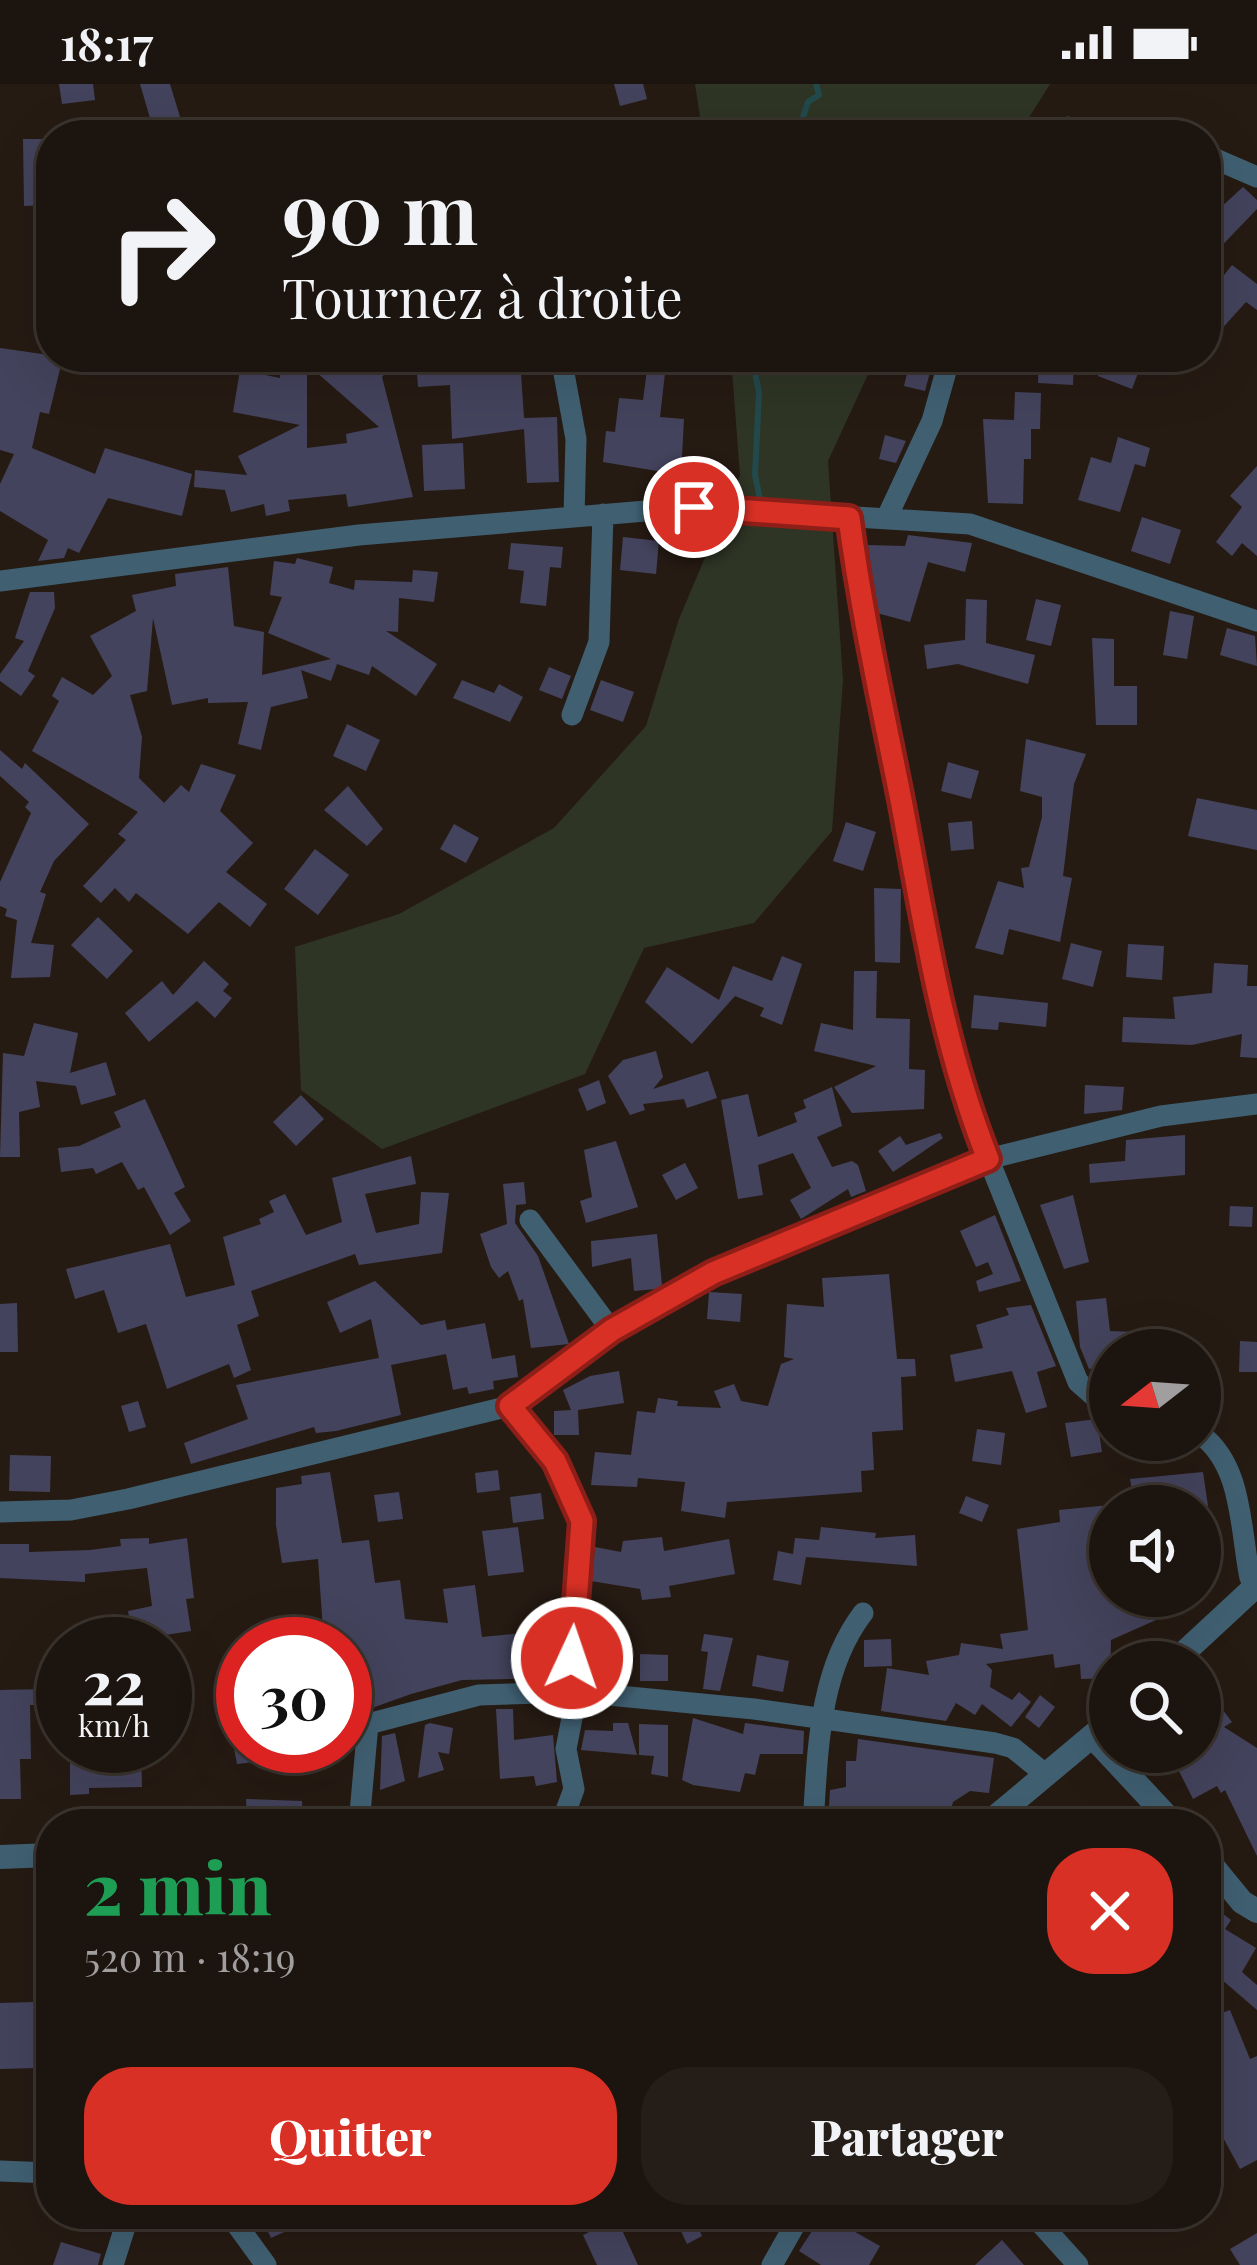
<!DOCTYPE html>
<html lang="fr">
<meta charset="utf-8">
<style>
:root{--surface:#1c140e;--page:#251d17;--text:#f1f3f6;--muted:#a09e9e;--line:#3a332e;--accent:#d93025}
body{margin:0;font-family:"Playfair Display",serif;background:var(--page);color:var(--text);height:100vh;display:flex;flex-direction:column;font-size:45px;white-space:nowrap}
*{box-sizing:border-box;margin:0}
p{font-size:39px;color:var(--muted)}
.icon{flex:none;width:66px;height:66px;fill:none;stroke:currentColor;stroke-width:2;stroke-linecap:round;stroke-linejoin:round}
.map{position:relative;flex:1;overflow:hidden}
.drawer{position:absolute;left:36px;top:1725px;width:1185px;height:420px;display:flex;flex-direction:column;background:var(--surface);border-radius:48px;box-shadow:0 12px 48px #0002,0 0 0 3px var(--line)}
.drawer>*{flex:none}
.banner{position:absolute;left:36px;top:36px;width:1185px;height:252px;border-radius:48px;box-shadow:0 12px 48px #0002,0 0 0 3px var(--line);background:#1c140e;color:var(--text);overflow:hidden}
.needle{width:78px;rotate:253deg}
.controls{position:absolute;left:1089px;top:1245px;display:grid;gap:24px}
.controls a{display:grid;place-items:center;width:132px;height:132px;border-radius:50%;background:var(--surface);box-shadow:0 12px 48px #0002,0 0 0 3px var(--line);font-size:60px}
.speed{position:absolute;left:36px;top:1533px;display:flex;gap:24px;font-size:60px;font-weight:700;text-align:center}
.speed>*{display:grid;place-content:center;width:156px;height:156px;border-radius:50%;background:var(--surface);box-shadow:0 12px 48px #0002,0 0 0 3px var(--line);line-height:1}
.speed small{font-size:30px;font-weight:400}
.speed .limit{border:18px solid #d22;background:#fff;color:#111}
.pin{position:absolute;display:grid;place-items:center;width:102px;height:102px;color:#fff;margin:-51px;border:6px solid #fff;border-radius:50%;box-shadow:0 3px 12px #0007}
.me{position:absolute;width:132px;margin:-66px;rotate:3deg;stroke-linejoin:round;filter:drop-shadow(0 0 9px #0008)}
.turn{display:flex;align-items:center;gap:42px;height:252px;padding:0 48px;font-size:54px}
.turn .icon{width:156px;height:156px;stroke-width:2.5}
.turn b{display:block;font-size:84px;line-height:102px}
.round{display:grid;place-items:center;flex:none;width:126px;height:126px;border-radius:48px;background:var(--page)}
.overview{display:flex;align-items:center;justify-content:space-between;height:204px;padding:0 48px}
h1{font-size:72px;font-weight:800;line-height:90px;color:#1e9e55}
.action{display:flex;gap:24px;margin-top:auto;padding:24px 48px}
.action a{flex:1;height:138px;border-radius:48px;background:var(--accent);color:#fff;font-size:48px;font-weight:800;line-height:138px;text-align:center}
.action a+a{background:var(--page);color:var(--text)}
.status{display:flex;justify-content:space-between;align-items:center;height:84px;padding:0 60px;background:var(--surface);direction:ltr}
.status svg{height:33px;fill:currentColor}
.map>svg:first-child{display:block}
</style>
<div class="status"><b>18:17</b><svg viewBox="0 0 49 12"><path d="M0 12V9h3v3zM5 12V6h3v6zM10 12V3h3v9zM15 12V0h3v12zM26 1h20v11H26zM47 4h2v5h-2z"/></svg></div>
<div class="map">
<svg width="1257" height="2181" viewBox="0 0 1257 2181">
<rect width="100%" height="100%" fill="#261b13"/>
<path fill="#2f3525" d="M695,0H1050L1018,51H703Z
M731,273H876L828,377L843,596L832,747L754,839L644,864L585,990L382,1065L301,1006L295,863L399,830L554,744L646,642L679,535L740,391Z"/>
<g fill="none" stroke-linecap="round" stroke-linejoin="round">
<path stroke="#22494c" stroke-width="6" d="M797,51L808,18L819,11L816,0
M752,273L759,309L755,391L760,415"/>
</g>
<path fill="#44435d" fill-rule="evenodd" d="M59,0H93L95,16L62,20Z
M140,0H170L184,46L155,51Z
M614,0H643L647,15L620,22Z
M1067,32L1113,48V51H1060Z
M23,55H51V121L24,122Z
M1243,103L1257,116V125L1206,178V128L1214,119L1220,124Z
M1232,181L1257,200V226L1246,218L1217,250L1206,241V214Z
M0,264L63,273L49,330L40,328L32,364L95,390L105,364L192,390L182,432L108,414L79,469L68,464L64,474L38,477L48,456L0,427V400L14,370L0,366Z
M282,273H400L382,293L413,413L348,423L346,410L288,416L290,427L266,432L264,420L231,428L225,406L194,403L195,386L247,391L238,372L300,341L233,328L240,286L280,294ZM307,280L379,343L346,350L347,359L307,364Z
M416,273H443V283L487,273H505L506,279L520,275L524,334L557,333L559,398L527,399L524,345L452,355L450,301L418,303Z
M911,273H934L925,307L904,302Z
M1039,273H1074L1073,301L1038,299Z
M1105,273H1144L1132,305L1098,292Z
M647,286L665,289L660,333L684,335L681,391L603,378L606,347L615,348L619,314L643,316Z
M1015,308L1041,309L1040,345H1031V375H1024L1023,420L988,419L983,335L1014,336Z
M885,351L906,357L896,379L879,375Z
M1118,353L1150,364L1145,383L1135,380L1120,428L1078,416L1091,373L1111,379Z
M463,359L465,405L424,407L422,361Z
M1257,382V472L1242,459L1232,472L1216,458L1242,423L1230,412Z
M1142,433L1181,446L1170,480L1131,467Z
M908,451L972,459L965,488L928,478L910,538L877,529L868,461L905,462Z
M623,453L659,457L656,490L620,486Z
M511,459L563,463L561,484L550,483L546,522L520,519L524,487L508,485Z
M297,474L333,483L329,499L354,506L355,496L412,498L413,486L438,488L434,518L399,514L398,548L386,547L437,580L416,612L372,582L369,591L337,580L331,597L301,586L308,614L271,623L261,666L238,660L248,618L208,619V614L172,621L153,534L147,607L130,611L142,653L139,694L164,719L181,701L189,708L201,680L236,691L220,727L253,759L226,788L267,820L250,843L219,818L188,850L136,809L129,818L115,804L101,819L83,802L126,756L118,750L138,728L32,667L59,617L52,612L62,593L93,611L112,592L90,552L136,527L132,511L176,502L175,490L228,483L234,542L264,548L262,591L331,575L268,549L282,513L270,511L274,477L295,480Z
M30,508H54L55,524L28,587L35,592L21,612L0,597V590L24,557L15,554Z
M966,515L987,516L986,559L1035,571L1028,600L958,580L927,585L924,561L965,556Z
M1036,515L1061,521L1051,562L1026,556Z
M1170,527L1194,532L1187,575L1163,571Z
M1227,544L1255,552L1257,582L1220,571Z
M1092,554L1114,555V602H1137V641H1096Z
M549,583L571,592L562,615L539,606Z
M462,596L494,609L499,600L523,613L510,638L453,614Z
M601,596L634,608L623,638L590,626Z
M347,640L380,656L366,687L333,672Z
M1026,655L1086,670L1074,700L1063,792L1072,794L1060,858L1009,845L1003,871L975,864L998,797L1024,804L1021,784L1029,783L1042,733V713L1020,707Z
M0,666L22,685L25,679L89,740L54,777L40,808L46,810L31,859L54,861L50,893L11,894L17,836L5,832L7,825L0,822V798L31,729L25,723L29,718L0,692Z
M948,678L979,687L971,715L941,707Z
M348,702L383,745L367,762L324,726Z
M1197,714L1257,726V766L1188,752Z
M972,737L974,765L951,767L948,739Z
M846,738L876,748L863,787L833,777Z
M454,740L479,754L466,779L440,765Z
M315,765L349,791L318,831L284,805Z
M874,804L901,805L900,879L875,878Z
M98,833L133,867L107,895L71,861Z
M1071,859L1102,867L1093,903L1062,895Z
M1128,860L1164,862L1162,896L1126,893Z
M782,872L802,880L782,941L760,932L764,924L735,912L692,960L645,918L667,883L719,916L733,882L772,897Z
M204,877L229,900L223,907L232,914L215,934L197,917L149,958L125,929L162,897L173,911Z
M1214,879L1248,881L1247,902H1257V974L1240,973L1242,950L1192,961L1122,958L1123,933L1175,935L1173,913L1212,909Z
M854,887H877L876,934L910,935L909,985L925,986L924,1025L852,1029L834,1003L876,982L814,967L821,939L853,946Z
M974,911L1048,919L1046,943L999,938L998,946L971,944Z
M34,939L78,949L70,989L106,978L116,1011L81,1021L76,1002L36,997L40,1023L19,1028L20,1073H0L3,969L24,972Z
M656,967L663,993L653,1005L708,987L717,1014L687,1024L684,1015L643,1020L645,1026L630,1031L608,992L623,976Z
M599,996L606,1019L587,1027L578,1005Z
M1085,1001L1124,1003L1122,1026L1084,1030Z
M832,1003L842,1042L817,1053L832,1083L852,1077L858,1081L866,1107L851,1113L848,1105L801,1135L790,1116L811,1104L793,1069L758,1081L763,1111L738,1115L721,1016L748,1010L758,1053L797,1038L794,1029L806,1024L803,1016Z
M301,1011L324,1035L296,1062L273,1038Z
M145,1015L185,1103L174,1109L191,1137L170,1151L144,1103L138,1106L122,1078L96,1090L93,1084L61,1088L58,1064L79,1062L121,1043L114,1028Z
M940,1049L943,1054L893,1088L878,1067L900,1052L906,1061Z
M1185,1051V1091L1090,1099L1089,1080L1125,1077L1126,1056Z
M616,1057L638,1123L586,1139L580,1117L592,1113L584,1066Z
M411,1072L416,1100L365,1110L376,1149L419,1140L421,1108L449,1109L442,1169L359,1181L355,1170L251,1207L259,1232L237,1241L251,1286L234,1294L229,1280L167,1305L146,1240L118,1249L104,1206L75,1215L66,1185L170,1160L186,1213L235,1201L223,1153L261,1140L259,1135L274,1128L269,1117L285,1110L306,1151L342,1138L332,1094Z
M685,1079L698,1104L676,1116L662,1091Z
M524,1098L526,1120L516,1121L515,1139L538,1172L569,1260L531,1264L523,1215L519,1217L508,1187L499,1194L491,1183L480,1150L507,1140L503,1100Z
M1073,1111L1089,1178L1064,1185L1040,1121Z
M1230,1122L1253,1123L1252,1143L1229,1142Z
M995,1131L1021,1197L979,1208L976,1197L993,1190L988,1178L976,1183L960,1147Z
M657,1150L662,1201L656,1205L634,1207L631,1174L592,1183L591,1157Z
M889,1190L897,1275H915L916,1292L901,1293L903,1346L872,1348L874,1386L861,1387L862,1408L727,1418L725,1434L681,1427L685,1398L638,1394L637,1403L591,1401L595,1368L631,1371L637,1327L655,1329L658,1314L678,1317L677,1322L721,1324L714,1307L734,1300L741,1317L768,1322L781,1280L794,1275L784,1273L787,1220L824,1223L822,1194Z
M375,1197L421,1241L445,1236L447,1246L485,1239L492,1275L515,1271L518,1293L493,1297L494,1305L469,1310L467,1303L453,1306L446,1270L391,1281L401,1331L336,1347L316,1349L314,1343L191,1380L184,1359L248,1335L236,1301L379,1274L371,1235L340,1249L327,1218Z
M709,1208L742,1210L740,1238L707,1235Z
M1106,1214L1110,1247L1162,1249V1266H1110V1282L1089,1285L1080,1263L1076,1217Z
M17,1219L18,1268H0V1220Z
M1031,1221L1056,1282L1037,1288L1047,1323L1026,1329L1012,1287L955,1298L950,1271L983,1264L976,1241L1009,1231L1006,1224Z
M1240,1257L1257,1258V1288H1239Z
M619,1287L624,1319L578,1326L579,1351H554V1327L571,1326L563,1306L590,1292Z
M138,1317L146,1343L129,1348L121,1322Z
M1097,1335L1102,1368L1071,1373L1065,1339Z
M977,1345L1005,1349L1001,1381L972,1377Z
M10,1371L51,1372L50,1408L9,1407Z
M498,1386L500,1406L477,1409L475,1389Z
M330,1388L342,1459L369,1456L375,1499L400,1496L405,1535L448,1539L443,1505L475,1501L482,1553L556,1546L560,1594L462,1596L411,1610L358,1629L351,1666H345V1630L353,1629L345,1560H324L318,1475L282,1479L276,1441V1404L302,1400L301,1392Z
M1203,1388L1208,1422H1135L1130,1395Z
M399,1408L403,1435L378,1438L374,1411Z
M541,1409L544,1435L513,1439L510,1413Z
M966,1412L989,1421L982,1438L959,1429Z
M1110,1421V1512H1157L1165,1532L1111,1556L1110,1594L1081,1595L1080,1580L1055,1584L1053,1570L986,1580L992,1586L990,1603L1012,1616L1019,1608L1031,1618L1011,1643L982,1620L975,1631L956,1619L946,1637L881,1627L887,1584L929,1591L926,1577L959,1571L961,1559L1003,1565L1000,1550L1028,1546L1017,1445L1060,1438L1059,1426Z
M518,1443L524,1488L488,1492L482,1447Z
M821,1443L876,1449L875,1454L915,1451L917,1482L806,1473L801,1501L773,1496L778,1467L793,1470L795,1454L819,1456Z
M662,1453L664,1467L729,1455L735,1490L669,1502L671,1513L642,1516L640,1505L591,1497L595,1463L621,1468L623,1457Z
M149,1454V1460L187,1454L194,1514L186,1515L191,1547L133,1556L128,1527L152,1522L147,1484L85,1490V1498L0,1494V1460H29V1468L90,1466L121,1462L120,1455Z
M587,1540H603L612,1584L590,1590Z
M704,1550L733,1554L720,1607L703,1605L708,1568L701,1567Z
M891,1555L892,1582L864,1583V1556Z
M640,1570L668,1571V1597H640Z
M757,1571L789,1577L783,1608L752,1602Z
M243,1581V1662H253L255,1678L237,1680L219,1584Z
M45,1593H63V1621H30L31,1675H20L21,1715H0V1606L45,1605Z
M1200,1596L1232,1638L1224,1643L1257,1664V1772L1225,1706L1221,1709L1217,1702L1193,1715L1176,1681L1166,1689L1150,1668H1200Z
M1040,1611L1055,1623L1039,1644L1025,1633Z
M496,1625H513L514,1656L553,1651L557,1698L536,1702L534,1692L500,1695Z
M693,1634L743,1650L745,1639L804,1647L803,1670H760L755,1691L745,1689L740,1708L693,1701L682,1696Z
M430,1639L453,1644L449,1670L438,1668L444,1686L418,1694L425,1641Z
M613,1639H628L637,1671L581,1666L585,1646L613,1647Z
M639,1640L668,1641V1693L651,1690L654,1672L639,1671Z
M395,1649L405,1697L380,1706L382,1652Z
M858,1655L994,1674L989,1709L970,1707L953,1718L947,1740H828L830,1706L846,1703V1677H856Z
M70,1662L141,1663L142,1703L89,1704V1710L70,1711Z
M246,1715L302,1717L303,1734L247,1736Z
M1206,1817L1231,1836L1225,1845L1256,1864L1242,1888L1257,1901V1926L1206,1882Z
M34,1918L36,1984L0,1985V1919Z
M1230,1926L1250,1975L1257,1972V2076L1240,2085L1219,2046L1206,2056V1935Z
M260,2130H324L271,2154Z
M673,2130H692L702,2152L687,2160Z
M823,2130L880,2162L869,2181H821L799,2167Z
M617,2135L638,2181H597L583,2151Z
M1257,2149V2181H1240L1230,2165Z
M1002,2156L1024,2181H975Z
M61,2158L101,2170L98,2181H53Z"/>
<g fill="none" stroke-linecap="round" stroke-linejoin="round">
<path stroke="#406072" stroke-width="21" d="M1206,71L1257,93
M561,273L576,355L574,432
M888,431L932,337L950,273
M849,434L865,556L956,994L1078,1298L1110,1326
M0,497L359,451L694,423L970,440L1257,537
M572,631L599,558L603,430
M530,1136L612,1247
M510,1322L555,1377L582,1437L571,1547L577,1608L566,1665L574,1705L561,1740
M1200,1350C1243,1381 1240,1445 1250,1494
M0,1428L71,1426L128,1415L510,1322L612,1247L713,1189L988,1075L1161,1032L1257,1020
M359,1740L368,1640L479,1611L577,1608L754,1625L995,1659L1013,1664L1045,1690
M813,1740C818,1668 818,1588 863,1529
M0,2087L51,2089
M229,2130L266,2181
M1032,2130L1078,2181
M113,2181L129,2130
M772,2181L801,2130"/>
<path stroke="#406072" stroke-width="24" d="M1174,1578L1257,1501
M1093,1653L1174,1740
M987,1740L1110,1637
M0,1773L51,1771
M1206,1774L1242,1818L1257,1827"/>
</g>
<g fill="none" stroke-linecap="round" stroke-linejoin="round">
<g stroke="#8d1f18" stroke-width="30">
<path id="route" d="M572,1574L582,1437L555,1377L510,1322L612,1246L713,1189L988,1075C942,959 925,843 902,721C883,625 862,531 849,434L694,423"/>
</g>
<use href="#route" stroke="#d93025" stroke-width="21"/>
</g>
</svg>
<div class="controls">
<a><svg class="needle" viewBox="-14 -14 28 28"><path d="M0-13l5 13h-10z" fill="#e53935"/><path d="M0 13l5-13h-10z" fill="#a09e9e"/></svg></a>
<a><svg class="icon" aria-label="sound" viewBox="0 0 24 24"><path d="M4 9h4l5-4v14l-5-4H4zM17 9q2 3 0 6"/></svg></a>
<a><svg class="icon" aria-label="search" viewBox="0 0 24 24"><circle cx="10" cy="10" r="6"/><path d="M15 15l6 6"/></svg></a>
</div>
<div class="speed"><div>22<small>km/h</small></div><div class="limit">30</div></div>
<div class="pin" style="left:694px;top:423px;background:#d93025"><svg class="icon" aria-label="arrive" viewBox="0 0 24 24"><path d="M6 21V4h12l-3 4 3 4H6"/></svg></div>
<svg class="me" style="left:572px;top:1574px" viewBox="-20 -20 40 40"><circle r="17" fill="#d93025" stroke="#fff" stroke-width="3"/><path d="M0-11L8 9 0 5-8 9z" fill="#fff"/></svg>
<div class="banner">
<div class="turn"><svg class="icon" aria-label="right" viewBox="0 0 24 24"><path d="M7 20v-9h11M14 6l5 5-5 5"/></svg><div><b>90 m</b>Tournez à droite</div></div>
</div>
<section class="drawer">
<div class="overview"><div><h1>2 min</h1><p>520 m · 18:19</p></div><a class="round" style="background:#d93025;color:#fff"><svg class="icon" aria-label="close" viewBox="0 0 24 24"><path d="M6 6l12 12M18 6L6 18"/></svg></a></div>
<div class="action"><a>Quitter</a><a>Partager</a></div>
</section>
</div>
